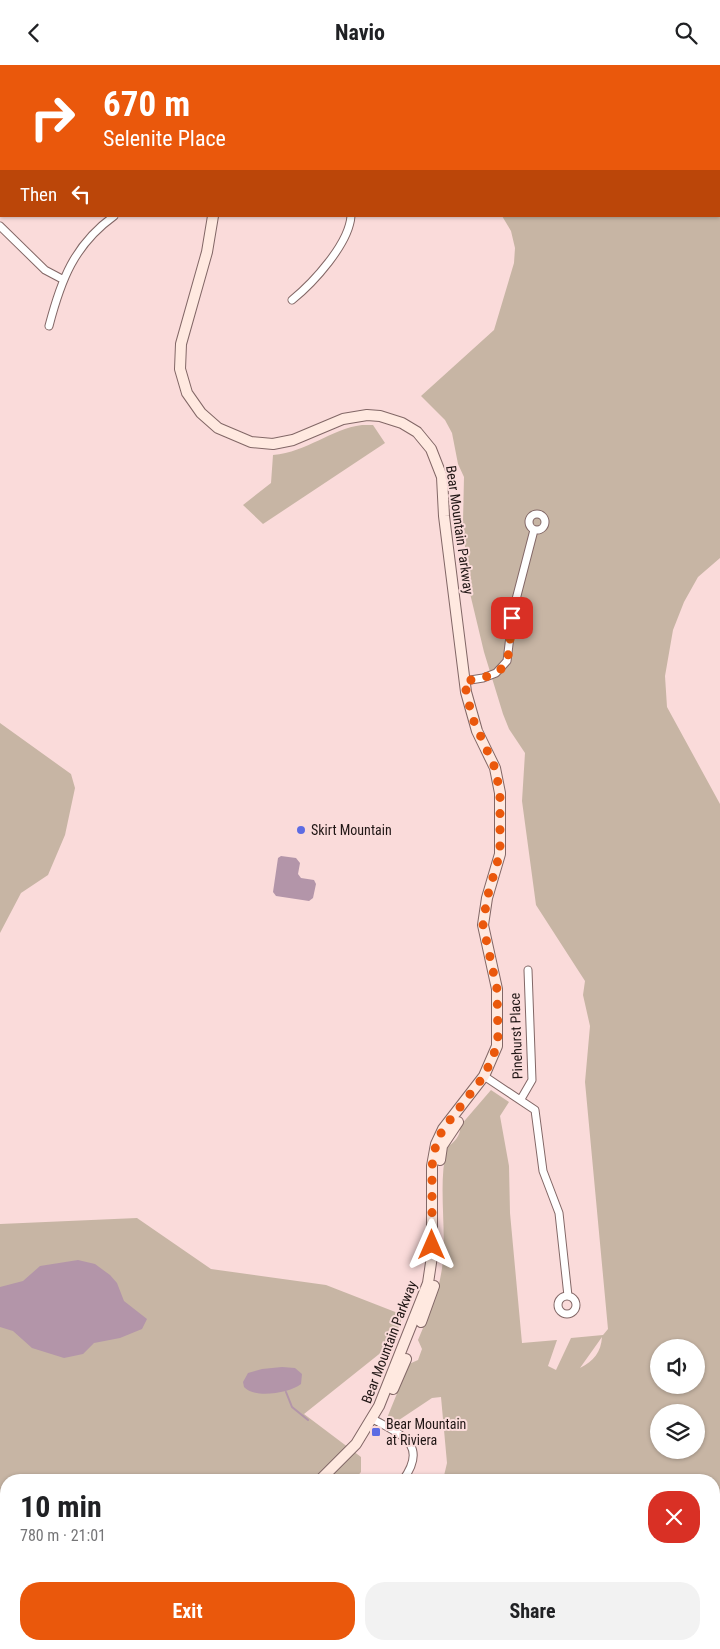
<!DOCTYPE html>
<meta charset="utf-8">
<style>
:root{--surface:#fff;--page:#f2f2f2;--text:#202124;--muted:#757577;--accent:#ea580c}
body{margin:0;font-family:"Roboto Condensed",sans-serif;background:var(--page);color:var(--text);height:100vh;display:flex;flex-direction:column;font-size:19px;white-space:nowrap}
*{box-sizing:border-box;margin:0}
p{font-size:16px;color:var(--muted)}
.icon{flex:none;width:28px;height:28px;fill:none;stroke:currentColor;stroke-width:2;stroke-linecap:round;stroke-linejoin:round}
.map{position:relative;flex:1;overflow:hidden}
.sheet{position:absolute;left:0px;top:1409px;width:720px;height:176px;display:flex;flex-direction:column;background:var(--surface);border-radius:20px 20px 0 0;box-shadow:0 1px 4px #0004}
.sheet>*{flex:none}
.hud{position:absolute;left:0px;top:0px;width:720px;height:152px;box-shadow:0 1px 4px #0004;background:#ea580c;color:#fff;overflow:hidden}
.fabs{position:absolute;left:650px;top:1274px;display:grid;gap:10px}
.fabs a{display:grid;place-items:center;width:55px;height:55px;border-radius:50%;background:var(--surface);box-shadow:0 1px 4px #0004;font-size:25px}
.pin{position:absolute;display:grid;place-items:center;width:42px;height:42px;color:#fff;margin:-21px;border-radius:10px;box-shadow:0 2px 8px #0006}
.me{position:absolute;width:55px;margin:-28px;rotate:0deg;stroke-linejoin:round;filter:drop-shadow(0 0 4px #0008)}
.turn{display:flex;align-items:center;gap:18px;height:105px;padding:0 20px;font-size:22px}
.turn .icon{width:65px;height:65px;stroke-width:2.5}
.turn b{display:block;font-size:35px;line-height:42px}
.then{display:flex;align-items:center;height:48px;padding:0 20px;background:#0003;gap:10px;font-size:19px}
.round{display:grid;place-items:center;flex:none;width:52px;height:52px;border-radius:20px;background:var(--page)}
.headline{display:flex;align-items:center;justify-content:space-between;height:85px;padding:0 20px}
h1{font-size:30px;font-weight:700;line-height:38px}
.cta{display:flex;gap:10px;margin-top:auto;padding:10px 20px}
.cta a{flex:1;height:58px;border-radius:20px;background:var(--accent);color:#fff;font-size:20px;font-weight:700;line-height:58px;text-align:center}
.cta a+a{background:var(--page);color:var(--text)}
header{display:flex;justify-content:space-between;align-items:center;height:65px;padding:0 20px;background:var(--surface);font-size:22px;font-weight:700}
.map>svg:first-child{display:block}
</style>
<header><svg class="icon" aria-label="back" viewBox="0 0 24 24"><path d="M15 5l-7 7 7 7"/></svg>Navio<svg class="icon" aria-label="search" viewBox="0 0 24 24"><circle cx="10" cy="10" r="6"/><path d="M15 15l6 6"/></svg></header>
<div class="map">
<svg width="720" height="1584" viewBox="0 0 720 1584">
<rect width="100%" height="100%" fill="#fadbda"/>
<path fill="#c7b5a4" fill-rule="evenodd" d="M226,0H303L304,1H224Z
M573,0H720V493L698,512L684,537L673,565L665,611L667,642L720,739V1584H336L340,1579H714V1415H443L447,1398L441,1332L432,1333L396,1357L387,1353L409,1299L418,1295L422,1284L418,1275C429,1249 441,1223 443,1194C446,1158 438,1118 447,1082C455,1077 461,1070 460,1061L491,1025L509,1037L500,1051L509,1101L510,1148L522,1278L557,1275L548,1301L556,1305L571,1273L603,1270L608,1264L585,1017L590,961L583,930L585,916L536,840L522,736L525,688L509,664L503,649L484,587L468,520L463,457L464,412L458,399L452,368L445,355L421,331L494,265L514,198L515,183L511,166L502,151H719V1ZM602,1272C601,1287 594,1296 580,1303ZM659,1282H696V1320H659ZM659,1348H696V1385H659Z
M362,360H373L385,378L263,459L243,440L271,418L273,390C308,387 330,364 362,360Z
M0,658L71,709L75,723L65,770L48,810L21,828L0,868Z
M137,1153L211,1204L326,1220L403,1250L393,1278L304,1349L361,1392V1407L354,1415H6V1579H327L325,1584H0V1159Z"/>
<path fill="#b395a9" d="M281,791L296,793L300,798L298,809L301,813L314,815L316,819L313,833L309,836L276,831L273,827L278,793Z
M78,1195L95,1199L110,1210L117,1218L124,1236L147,1254L142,1264L120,1273L94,1278L83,1289L64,1293L32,1283L13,1266L0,1262V1222L23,1216L40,1201Z
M282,1302L295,1303L302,1309L301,1319C290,1328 254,1334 244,1322L243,1317L248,1308L262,1304Z"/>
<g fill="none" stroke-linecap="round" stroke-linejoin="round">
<path stroke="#b395a9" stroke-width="2" d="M286,1327L292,1342L308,1355
M4,1444L6,1454
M0,1516L2,1489L6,1483"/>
<g stroke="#826766" stroke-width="9">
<path id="street" d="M326,0L327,1
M464,0V1
M64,1V0
M0,8H1
M0,106L1,105
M0,161L45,205L62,214
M292,235C313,218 349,179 351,151
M49,261C61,215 74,180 114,151
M529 457a8 8 0 1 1 16 0a8 8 0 1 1-16 0Z
M464,616L483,613L496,608L507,596L513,546L534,465
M484,1011L535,1045L543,1106L559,1148L568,1231
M521,1034L532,1015L528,905
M558 1240a9 9 0 1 1 18 0a9 9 0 1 1-18 0Z
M373,1354C401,1370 429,1379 403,1415"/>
</g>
<g stroke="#826766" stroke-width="12">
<path id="secondary" d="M161,0L163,1
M213,151L207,187L181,279L180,304L187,328L201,348L218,363L251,377L273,379L293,375L343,354L367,350L380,351L402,358L417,367L431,384L442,412L444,451L466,627L477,666L495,703L500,728V789L487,833L483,860L497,924V981L484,1011L443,1064L436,1079L432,1101V1191L428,1218L379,1341L356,1379L320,1415
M440,1095L442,1081L458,1057
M421,1257L434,1221
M393,1324L406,1294
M217,1584L220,1579"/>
</g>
<use href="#street" stroke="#fff" stroke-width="7"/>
<use href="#secondary" stroke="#ffe9e0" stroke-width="10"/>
</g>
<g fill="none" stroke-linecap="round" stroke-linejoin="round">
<path stroke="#ea580c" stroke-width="9" stroke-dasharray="0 16.2" d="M432,1180V1101L436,1079L443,1064L484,1011L494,989L498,971L497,924L483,860L487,833L500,788V728L495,703L472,652L464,616C515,609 507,597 512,553"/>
</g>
<g fill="#5d6ce3" stroke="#fadbda" stroke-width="2">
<circle cx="301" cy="765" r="5"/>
<rect x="371" y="1362" width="10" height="10" rx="2.5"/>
</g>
<g text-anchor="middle" stroke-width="4" stroke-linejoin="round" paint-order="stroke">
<g font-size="14" fill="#201615" stroke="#fadbda">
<text transform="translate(460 465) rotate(82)" y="5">Bear Mountain Parkway</text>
<text transform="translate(516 971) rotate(-92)" y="5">Pinehurst Place</text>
<text transform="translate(389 1277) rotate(-69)" y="5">Bear Mountain Parkway</text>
</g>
<g font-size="14" fill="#201615" stroke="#fadbda" text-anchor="start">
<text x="311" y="770">Skirt Mountain</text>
<text x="386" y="1364">Bear Mountain<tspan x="386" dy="16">at Riviera</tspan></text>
</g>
</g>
</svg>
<div class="fabs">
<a><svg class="icon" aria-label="sound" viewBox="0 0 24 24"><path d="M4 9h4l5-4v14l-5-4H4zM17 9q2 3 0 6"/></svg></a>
<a><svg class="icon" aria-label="layers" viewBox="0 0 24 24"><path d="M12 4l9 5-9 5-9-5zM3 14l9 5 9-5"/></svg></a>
</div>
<div class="pin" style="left:512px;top:553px;background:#d93025"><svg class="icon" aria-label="arrive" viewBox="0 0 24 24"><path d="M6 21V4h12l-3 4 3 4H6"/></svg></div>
<svg class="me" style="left:432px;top:1180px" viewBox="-20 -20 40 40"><path d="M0-17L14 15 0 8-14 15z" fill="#ea580c" stroke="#fff" stroke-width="4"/></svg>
<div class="hud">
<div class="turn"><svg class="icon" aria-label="right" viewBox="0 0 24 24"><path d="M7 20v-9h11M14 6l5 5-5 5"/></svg><div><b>670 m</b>Selenite Place</div></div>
<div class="then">Then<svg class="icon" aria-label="left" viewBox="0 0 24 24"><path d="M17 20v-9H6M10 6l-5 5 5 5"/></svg></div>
</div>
<section class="sheet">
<div class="headline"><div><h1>10 min</h1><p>780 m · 21:01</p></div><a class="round" style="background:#d93025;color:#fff"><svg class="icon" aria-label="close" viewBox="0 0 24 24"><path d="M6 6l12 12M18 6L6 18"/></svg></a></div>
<div class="cta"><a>Exit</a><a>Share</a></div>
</section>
</div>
